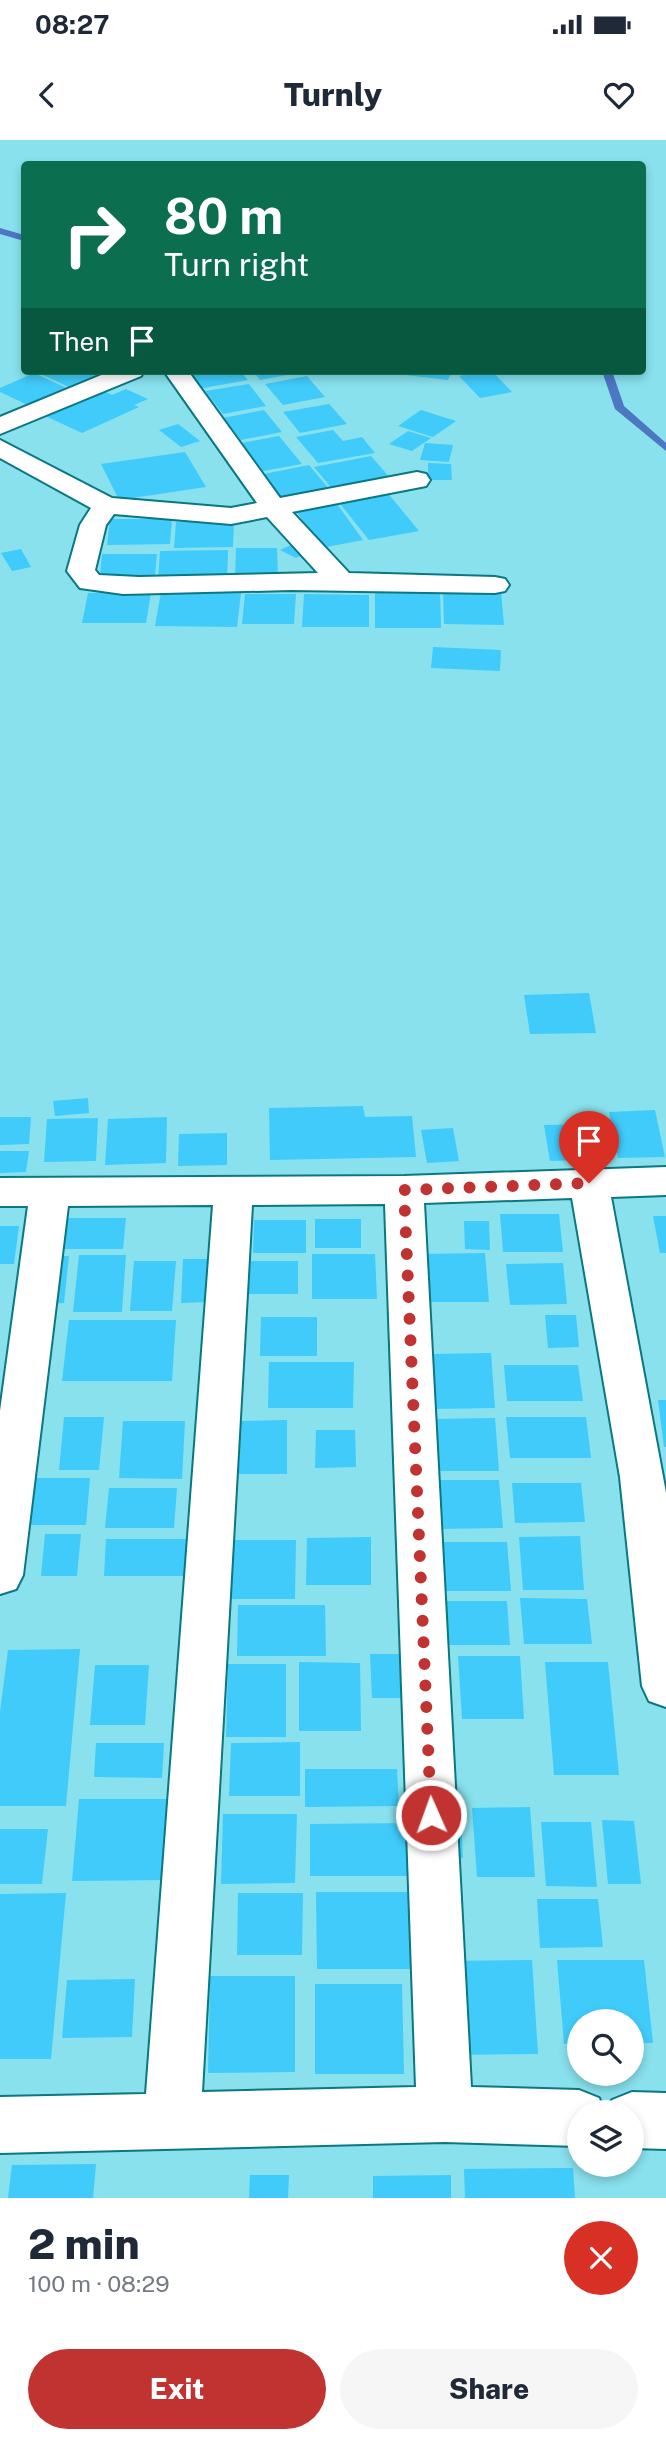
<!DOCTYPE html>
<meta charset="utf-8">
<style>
:root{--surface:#fff;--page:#f6f6f7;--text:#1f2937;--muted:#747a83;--accent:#c13331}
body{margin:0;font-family:"Public Sans",sans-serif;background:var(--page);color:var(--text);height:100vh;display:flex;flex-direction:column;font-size:26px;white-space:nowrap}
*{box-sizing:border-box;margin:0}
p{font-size:23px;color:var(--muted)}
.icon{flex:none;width:38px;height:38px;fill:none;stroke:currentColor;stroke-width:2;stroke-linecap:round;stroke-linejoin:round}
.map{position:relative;height:2058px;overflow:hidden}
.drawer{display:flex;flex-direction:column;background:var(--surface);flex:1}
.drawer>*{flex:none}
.hud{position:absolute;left:21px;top:21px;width:625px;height:214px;border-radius:7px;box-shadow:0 4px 10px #0003;background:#0b6e4f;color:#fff;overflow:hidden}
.buttons{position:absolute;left:567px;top:1869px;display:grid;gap:14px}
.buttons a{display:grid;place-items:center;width:77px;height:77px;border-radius:50%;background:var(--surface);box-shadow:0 4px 10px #0003;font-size:35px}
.pin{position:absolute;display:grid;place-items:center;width:60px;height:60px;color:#fff;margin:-72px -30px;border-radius:50% 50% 50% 0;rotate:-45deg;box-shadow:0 0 7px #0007}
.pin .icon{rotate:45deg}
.me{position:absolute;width:77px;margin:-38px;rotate:358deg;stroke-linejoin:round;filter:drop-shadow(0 0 5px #0008)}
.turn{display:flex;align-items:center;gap:24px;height:147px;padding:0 28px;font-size:32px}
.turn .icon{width:91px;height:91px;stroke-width:2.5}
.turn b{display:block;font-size:49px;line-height:60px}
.then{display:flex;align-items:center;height:66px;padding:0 28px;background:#0003;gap:14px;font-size:26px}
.round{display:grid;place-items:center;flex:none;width:74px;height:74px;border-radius:37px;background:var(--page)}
.headline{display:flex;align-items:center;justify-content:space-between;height:119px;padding:0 28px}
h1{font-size:42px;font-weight:800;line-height:52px}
.action{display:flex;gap:14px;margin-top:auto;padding:14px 28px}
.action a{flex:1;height:80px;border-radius:42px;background:var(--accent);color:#fff;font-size:28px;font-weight:800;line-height:80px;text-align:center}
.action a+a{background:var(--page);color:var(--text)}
.status{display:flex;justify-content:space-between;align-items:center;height:49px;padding:0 35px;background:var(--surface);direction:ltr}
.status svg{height:19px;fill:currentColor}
header{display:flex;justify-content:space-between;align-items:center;height:91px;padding:0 28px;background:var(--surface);font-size:32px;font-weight:800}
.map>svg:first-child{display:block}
</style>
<div class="status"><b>08:27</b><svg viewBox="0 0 49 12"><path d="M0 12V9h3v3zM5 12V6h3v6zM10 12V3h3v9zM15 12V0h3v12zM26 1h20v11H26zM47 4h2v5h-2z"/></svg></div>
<header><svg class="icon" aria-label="back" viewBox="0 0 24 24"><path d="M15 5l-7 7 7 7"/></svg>Turnly<svg class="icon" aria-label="heart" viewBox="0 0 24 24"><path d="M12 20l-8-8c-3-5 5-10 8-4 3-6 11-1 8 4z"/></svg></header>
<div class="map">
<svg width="666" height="2058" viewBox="0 0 666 2058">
<rect width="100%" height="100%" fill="#88e1ed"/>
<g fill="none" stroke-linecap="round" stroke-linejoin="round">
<path fill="#4d76c3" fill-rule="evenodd" d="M0,88L24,95V101L0,94Z
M602,231H612L624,266L666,303V311L615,269Z"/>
</g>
<path fill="#40cbfb" d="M52,231H110L71,248L43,235Z
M184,231H240L248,240L198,249Z
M253,231H303V232L260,240Z
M390,231H452L448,240L389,233Z
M488,231H492L512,252L480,258L459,236Z
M34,233L73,251L34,268L0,252V248Z
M307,236L325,257L283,265L265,244Z
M249,244L266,266L223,274L205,251Z
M95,247L112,255L126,249L148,259L134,265L139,267L82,293L41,274Z
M329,264L347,284L300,293L283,272Z
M264,270L282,292L241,300L223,278Z
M421,270L456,281L433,297L398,286Z
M178,284L200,301L181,307L159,290Z
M333,290L343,301L362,297L375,313L318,323L296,297Z
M408,291L431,298L412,311L389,304Z
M279,296L302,324L258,332L236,304Z
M425,303L453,305L449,322L420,320Z
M185,312L206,347L119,360L101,324Z
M371,316L392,340L334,351L314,327Z
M428,323L451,324L452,340H428Z
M309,325L330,350L279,360L259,335Z
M386,351L419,391L369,400L337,360Z
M337,364L363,400L321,408L296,371Z
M110,379H172L170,404L107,405Z
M234,381L233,407L174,408L176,382Z
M293,404L309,412L296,418L280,410Z
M236,408H277L278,439H235Z
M21,409L31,427L12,431L1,413Z
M228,410L227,439L158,440L160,411Z
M102,414H157L155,435H100Z
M375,451L440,452L441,488H375Z
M443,451L501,452L504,485L444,484Z
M161,452L241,453L237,487L155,486Z
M88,453H151L146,483H82Z
M245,454H296L294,484H242Z
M304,454L369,455V487H302Z
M433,507L501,510L500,531L431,528Z
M589,853L596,893L530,894L524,855Z
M88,958L89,973L55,976L53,961Z
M363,966L365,977L412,976L416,1017L270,1020L269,968Z
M655,970L665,1017L618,1018L609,972Z
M0,977H31L29,1004L0,1005Z
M167,977L166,1023L105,1025L108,979Z
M98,978L96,1021L44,1022L47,979Z
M605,984L612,1019L550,1021L544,985Z
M453,988L459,1021L427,1023L421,990Z
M227,993V1025L178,1026L179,994Z
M0,1011H29L26,1032L0,1033Z
M500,1074H559L563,1112H503Z
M653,1076H666V1113H660Z
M62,1078H126L123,1109H59Z
M315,1079H361V1108H315Z
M254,1080H306V1113H253Z
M464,1081H489L490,1110L465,1109Z
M0,1086H19L14,1124H0Z
M485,1113L489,1162H420L418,1114Z
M312,1114H375L377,1159H312Z
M79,1115H126L122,1172H73Z
M54,1116H69L64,1163L48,1164Z
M183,1119H208L206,1162L181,1163Z
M134,1121H176L172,1171H130Z
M245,1121H298V1154H244Z
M563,1123L567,1164L510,1165L506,1124Z
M545,1175H576L579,1207L548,1208Z
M261,1177H317V1216H260Z
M69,1180H176L172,1241H62Z
M491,1213L495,1268L434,1269L431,1214Z
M269,1222H354L353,1268H268Z
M504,1225H578L583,1261H507Z
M658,1260H666V1307H664Z
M64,1277H104L99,1330H59Z
M506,1277H586L591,1318H510Z
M495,1278L499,1331H435L432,1279Z
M287,1280V1334H237L239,1281Z
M123,1281H185L182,1339L119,1338Z
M316,1290H355L356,1327L315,1328Z
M31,1338H90L86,1385H26Z
M434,1340H499L503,1388L436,1389Z
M512,1343H581L585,1382L515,1383Z
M109,1348H177L174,1388H105Z
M45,1394H81L77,1436H41Z
M580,1396L584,1450H523L519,1397Z
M371,1397V1445H306L307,1398Z
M106,1399H189L188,1436H104Z
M228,1400H296L295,1459H226Z
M429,1402H507L511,1451H431Z
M520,1458L587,1459L592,1504H524Z
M435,1461H507L510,1505H437Z
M238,1465H325L326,1516H237Z
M80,1509L66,1666H0V1572L8,1510Z
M370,1514H405L406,1558H372Z
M458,1516H520L524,1579H462Z
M299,1522L360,1523L361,1591H299Z
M545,1522H608L619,1635H554Z
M228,1524H286V1597H226Z
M95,1525H149L145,1585H90Z
M300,1602V1656H229L231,1603Z
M96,1603H164L162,1638L94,1637Z
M305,1629H397L399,1666L305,1667Z
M79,1659H172L168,1740L72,1741Z
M530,1667L535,1737H477L472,1668Z
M223,1674H297L295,1743L221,1744Z
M449,1679H461L463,1718H452Z
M602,1680L634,1681L641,1744H608Z
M541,1682H591L597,1747L546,1746Z
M414,1683L416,1736H310V1684Z
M0,1689H48L42,1744H0Z
M316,1752H409L411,1829H317Z
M66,1753L51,1919H0V1754Z
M238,1753H303L302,1815H237Z
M537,1759H598L603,1807L540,1808Z
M532,1820L538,1914L450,1915L446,1821Z
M557,1820H644L653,1903H632V1881H579V1903L564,1904Z
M210,1836H295V1932L208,1933Z
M135,1839L132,1897L62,1898L67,1840Z
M315,1844H402L404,1934H315Z
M96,2024L93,2058H8L12,2025Z
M573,2028L575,2058H465L464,2029Z
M250,2035H289L288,2058H249Z
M451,2035V2058H373V2036Z"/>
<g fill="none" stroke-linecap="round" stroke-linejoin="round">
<g stroke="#0a7782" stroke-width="4">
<path id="street" d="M111,231H144L141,236L0,294V277Z
M164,231H188L280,358L417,332L426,334L430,340L426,346L292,372L349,433L495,437L505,439L509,445L505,451L495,453L291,450L123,454L80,448L67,431L80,385L91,368L0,318V300L112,358L231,368L257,363ZM114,374L231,384L267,377L318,433L139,437L99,435L95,430L106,385Z
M666,1027V1055L611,1057L666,1353V1567L649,1561L642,1546L620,1337L572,1058L424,1063L471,1947L579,1950L599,1958L604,1972H579V2006L445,2002L0,2013V1957L146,1954L213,1065L68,1066L23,1435L16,1449L0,1454V1271L28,1066H0V1038L404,1036ZM385,1064L416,1947L202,1952L252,1065Z
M632,1952L666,1953V2009L632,2008V1972H607L612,1960Z"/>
</g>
<use href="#street" fill="#fff" fill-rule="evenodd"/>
</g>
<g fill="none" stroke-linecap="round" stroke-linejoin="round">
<path stroke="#c13331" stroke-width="12" stroke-dasharray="0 21.6" d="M431,1675L404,1050L589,1043"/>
</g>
</svg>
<div class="buttons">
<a><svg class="icon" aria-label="search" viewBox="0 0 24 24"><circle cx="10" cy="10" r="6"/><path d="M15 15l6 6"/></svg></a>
<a><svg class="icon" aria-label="layers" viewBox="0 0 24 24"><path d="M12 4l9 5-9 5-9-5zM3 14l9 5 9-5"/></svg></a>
</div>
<div class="pin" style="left:589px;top:1043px;background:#d93025"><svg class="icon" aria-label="arrive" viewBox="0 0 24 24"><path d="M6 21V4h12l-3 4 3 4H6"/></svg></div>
<svg class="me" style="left:431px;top:1675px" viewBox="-20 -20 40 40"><circle r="17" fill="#c13331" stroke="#fff" stroke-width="3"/><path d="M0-11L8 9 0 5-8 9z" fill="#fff"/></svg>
<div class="hud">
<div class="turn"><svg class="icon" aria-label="right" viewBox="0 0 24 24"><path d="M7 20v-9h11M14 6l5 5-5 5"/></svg><div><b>80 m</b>Turn right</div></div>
<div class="then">Then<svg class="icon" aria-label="arrive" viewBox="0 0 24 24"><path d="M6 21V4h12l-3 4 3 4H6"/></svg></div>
</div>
</div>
<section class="drawer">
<div class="headline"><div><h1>2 min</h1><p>100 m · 08:29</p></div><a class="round" style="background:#d93025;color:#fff"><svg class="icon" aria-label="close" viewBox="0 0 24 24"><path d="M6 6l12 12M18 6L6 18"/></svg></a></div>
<div class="action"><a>Exit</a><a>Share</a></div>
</section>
